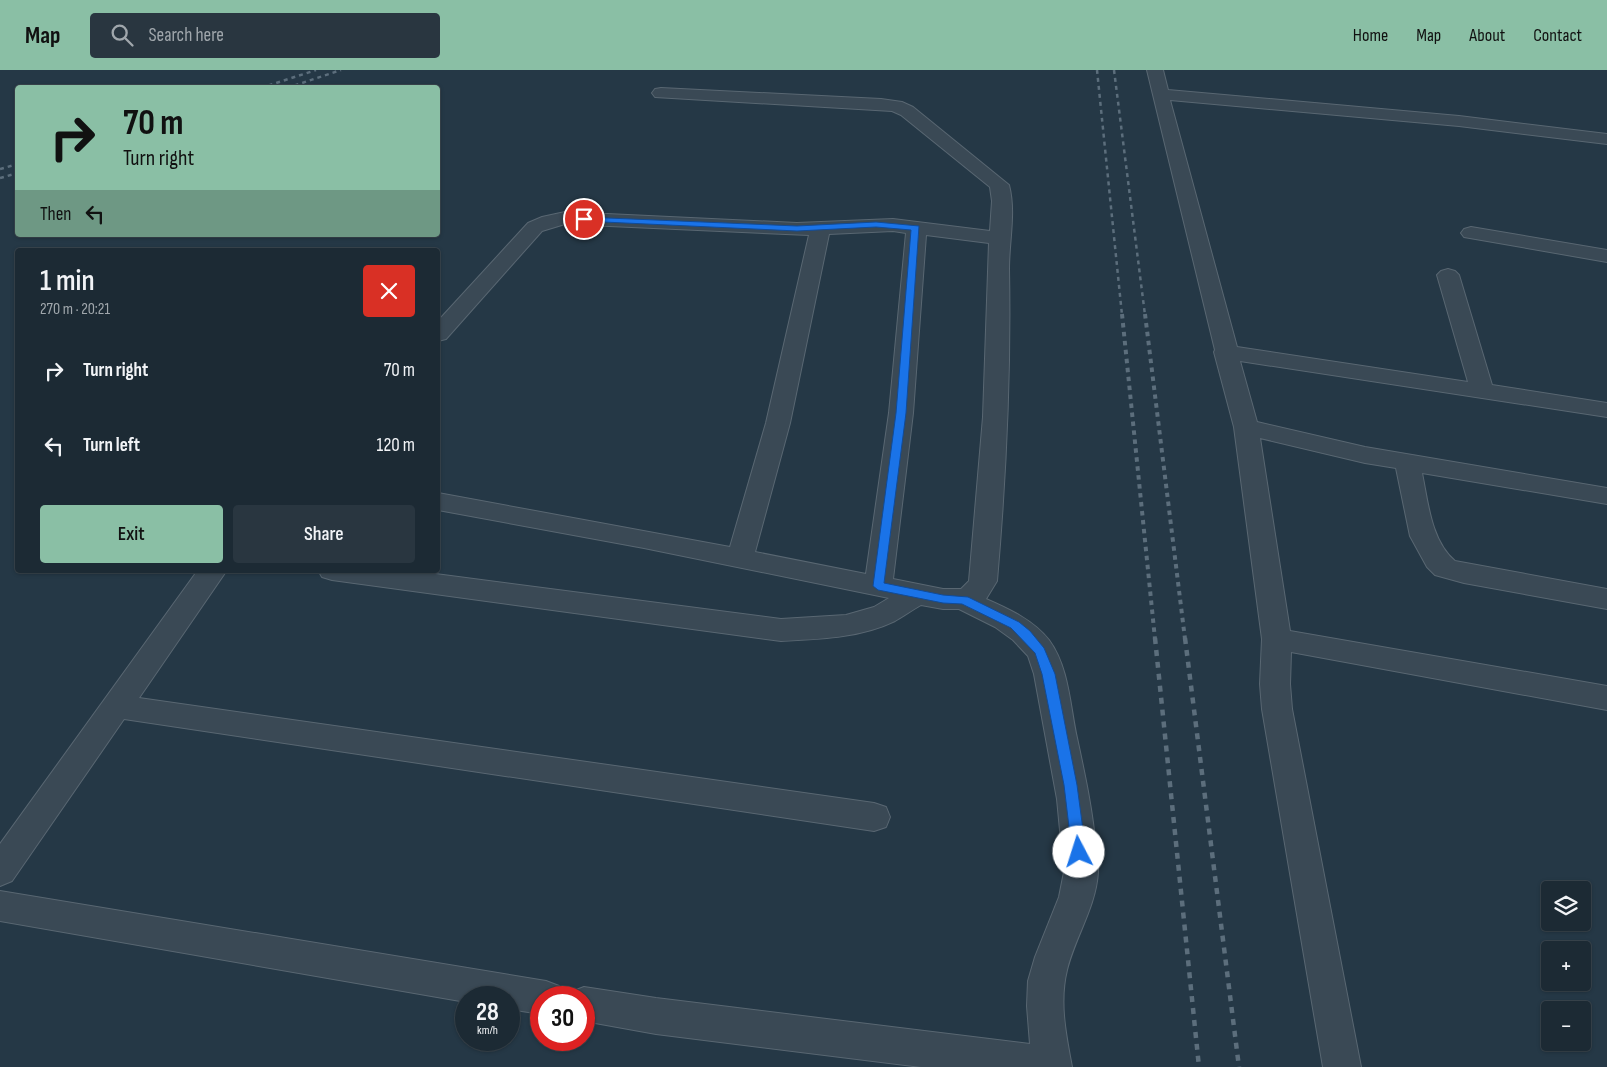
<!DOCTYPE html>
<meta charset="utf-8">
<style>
:root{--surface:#1c2a34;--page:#293640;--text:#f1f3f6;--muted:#a0a7ac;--line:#3a464f;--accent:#8abfa5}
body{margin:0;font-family:"Sofia Sans Condensed",sans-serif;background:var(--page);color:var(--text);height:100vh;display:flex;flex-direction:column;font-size:19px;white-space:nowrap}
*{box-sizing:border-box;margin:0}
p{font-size:16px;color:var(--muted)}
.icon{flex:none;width:28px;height:28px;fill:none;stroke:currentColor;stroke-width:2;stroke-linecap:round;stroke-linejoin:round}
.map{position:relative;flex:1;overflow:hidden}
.side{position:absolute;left:15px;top:178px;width:425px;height:325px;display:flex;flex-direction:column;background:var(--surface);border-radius:5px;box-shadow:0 1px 4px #0004,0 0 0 1px var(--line)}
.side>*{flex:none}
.hud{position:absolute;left:15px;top:15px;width:425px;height:152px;border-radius:5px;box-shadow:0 1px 4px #0004,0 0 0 1px var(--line);background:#8abfa5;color:#111;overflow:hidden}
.buttons{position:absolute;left:1541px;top:811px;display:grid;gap:10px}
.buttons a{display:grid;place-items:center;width:50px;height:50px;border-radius:5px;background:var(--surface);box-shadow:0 1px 4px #0004,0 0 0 1px var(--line);font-size:25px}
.speed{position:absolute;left:455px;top:916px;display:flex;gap:10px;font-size:25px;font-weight:700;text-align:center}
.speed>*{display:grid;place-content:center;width:65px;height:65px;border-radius:50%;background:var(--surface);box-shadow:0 1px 4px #0004,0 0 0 1px var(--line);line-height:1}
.speed small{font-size:12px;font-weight:400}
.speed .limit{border:8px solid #d22;background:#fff;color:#111}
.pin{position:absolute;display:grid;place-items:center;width:42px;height:42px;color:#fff;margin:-21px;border:2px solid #fff;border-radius:50%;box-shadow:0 1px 5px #0007}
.me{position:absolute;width:55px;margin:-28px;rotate:355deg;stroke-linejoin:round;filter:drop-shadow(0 0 4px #0008)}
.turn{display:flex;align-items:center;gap:18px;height:105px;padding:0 25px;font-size:22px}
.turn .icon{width:65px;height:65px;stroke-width:2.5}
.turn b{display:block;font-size:35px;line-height:42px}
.then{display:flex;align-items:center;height:48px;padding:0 25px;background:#0003;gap:10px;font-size:19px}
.round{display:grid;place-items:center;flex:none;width:52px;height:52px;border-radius:5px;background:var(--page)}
.head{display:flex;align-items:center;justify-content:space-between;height:85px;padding:0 25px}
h1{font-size:30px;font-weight:600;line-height:38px}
.cta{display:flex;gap:10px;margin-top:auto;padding:10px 25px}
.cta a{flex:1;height:58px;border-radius:5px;background:var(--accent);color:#111;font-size:20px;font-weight:600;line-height:58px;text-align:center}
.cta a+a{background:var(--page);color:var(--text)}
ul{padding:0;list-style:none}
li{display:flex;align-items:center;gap:15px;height:75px;padding:0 25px}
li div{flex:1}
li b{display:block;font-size:19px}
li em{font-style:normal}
header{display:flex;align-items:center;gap:30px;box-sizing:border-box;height:70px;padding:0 25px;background:var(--accent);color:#111}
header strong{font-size:24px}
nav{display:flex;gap:28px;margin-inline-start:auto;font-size:18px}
.search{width:350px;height:45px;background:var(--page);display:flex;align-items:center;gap:12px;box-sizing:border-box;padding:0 18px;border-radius:5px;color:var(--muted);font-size:19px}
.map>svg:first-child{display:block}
</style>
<header>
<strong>Map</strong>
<div class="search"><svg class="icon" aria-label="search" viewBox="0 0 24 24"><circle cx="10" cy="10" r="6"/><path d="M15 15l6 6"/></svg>Search here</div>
<nav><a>Home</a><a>Map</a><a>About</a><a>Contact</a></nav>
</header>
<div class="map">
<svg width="1607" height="997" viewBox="0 0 1607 997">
<rect width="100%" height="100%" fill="#253846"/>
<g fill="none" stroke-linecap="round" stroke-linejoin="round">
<g stroke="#596772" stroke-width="2">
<path id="minor" d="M1147,0H1163L1168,20L1459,46L1607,64V74L1459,56L1170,30L1237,277L1468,312L1437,205L1441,201L1448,199L1455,201L1459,205L1492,315L1607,333V347L1240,291L1257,352L1365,377L1607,418V434L1422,403C1428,432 1431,471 1455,491L1607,519V539L1464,513L1435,505L1427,497L1410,466L1396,398L1365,393L1260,368L1290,561L1607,616V640L1291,582L1290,614L1292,639L1361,997H1323L1262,639L1260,614L1262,569L1234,357L1214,282L1215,280Z
M661,18L881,29L902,32L913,37L1009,115C1016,142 1009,171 1009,199C1011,303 1006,407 997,511L986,529C1009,539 1033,550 1049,570C1069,597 1070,636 1077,668C1085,705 1093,742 1096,780C1096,787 1098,795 1098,802C1096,837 1075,867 1067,900C1059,932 1066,965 1072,997H921L656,964L584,951V928H568L571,922L584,917L656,928L1030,974L1027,936L1028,911L1035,887L1059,827L1064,802L1057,729L1034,604L1028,586L1013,570L995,557L959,539H943L921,535C912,540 904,546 895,551C860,568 819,569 781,571L332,510L322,507L318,500H405L781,549L846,545L874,537L889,528L644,478L438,440V423L730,477L766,353L809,165L565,154L542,161L446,269L438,271V251L528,153L542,147L565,142L797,153L893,149L990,161L992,131L990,117L901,45L892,41L655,27L652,23L655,19ZM893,161L906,163L889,343L866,504L755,482L790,353L829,164ZM926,165L989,173L983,347L969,511L961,519H943L893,509L913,343Z
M1471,157L1607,180V192L1464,167L1461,163L1464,159Z
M198,500H227L139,628L874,733L886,737L890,747L886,757L874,761L124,649L12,811L0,816V774Z
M0,821L546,911L559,916L564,928H541V944L509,939V928H466V932L0,851Z"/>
</g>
<use href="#minor" fill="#3a4955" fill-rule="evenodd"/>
<path stroke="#5c6e7c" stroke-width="2.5" stroke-dasharray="4 4" stroke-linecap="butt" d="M1097,0L1122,245
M1114,0L1145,245
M261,18L316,0
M287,18L341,0
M0,99L18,94
M0,108L18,103"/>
<path stroke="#5c6e7c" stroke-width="4" stroke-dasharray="4.5 4.5" stroke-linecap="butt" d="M1122,244L1155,569
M1145,244L1185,569"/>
<path stroke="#5c6e7c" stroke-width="4.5" stroke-dasharray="6 6" stroke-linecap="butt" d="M1155,568L1199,997
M1185,568L1239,997"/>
</g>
<path fill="#1a73e8" stroke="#114b97" d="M584,147L797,156L876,152L919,156L906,343L884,513L943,525L968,527L1019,552L1030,561L1044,578L1055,604L1077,715L1086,782L1084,786L1079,788L1074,786L1072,782L1064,715L1042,604L1035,583L1011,558L962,534L943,533L878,520L873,516L896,343L911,160L876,157L797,161L582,151V148Z"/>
</svg>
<div class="buttons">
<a><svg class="icon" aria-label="layers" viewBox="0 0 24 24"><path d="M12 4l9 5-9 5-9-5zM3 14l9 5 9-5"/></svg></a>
<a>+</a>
<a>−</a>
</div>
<div class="speed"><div>28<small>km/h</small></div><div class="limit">30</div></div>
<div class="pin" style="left:584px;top:149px;background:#d93025"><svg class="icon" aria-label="arrive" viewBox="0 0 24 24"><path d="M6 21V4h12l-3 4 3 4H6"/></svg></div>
<svg class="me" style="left:1079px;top:782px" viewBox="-20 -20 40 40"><circle r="19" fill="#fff"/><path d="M0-13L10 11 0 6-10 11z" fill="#1a73e8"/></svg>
<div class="hud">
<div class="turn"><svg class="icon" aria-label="right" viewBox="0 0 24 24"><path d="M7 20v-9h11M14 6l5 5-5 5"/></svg><div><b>70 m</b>Turn right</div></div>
<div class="then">Then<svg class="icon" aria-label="left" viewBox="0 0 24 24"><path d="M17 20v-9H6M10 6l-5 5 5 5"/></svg></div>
</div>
<section class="side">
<div class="head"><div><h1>1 min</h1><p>270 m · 20:21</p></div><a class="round" style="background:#d93025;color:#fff"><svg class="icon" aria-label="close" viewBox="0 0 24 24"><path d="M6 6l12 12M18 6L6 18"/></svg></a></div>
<ul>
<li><svg class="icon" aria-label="right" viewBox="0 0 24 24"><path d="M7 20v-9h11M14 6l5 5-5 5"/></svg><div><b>Turn right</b></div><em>70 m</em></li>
<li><svg class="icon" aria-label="left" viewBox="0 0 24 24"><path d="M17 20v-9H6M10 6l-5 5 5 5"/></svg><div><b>Turn left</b></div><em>120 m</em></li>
</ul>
<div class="cta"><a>Exit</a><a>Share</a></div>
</section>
</div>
